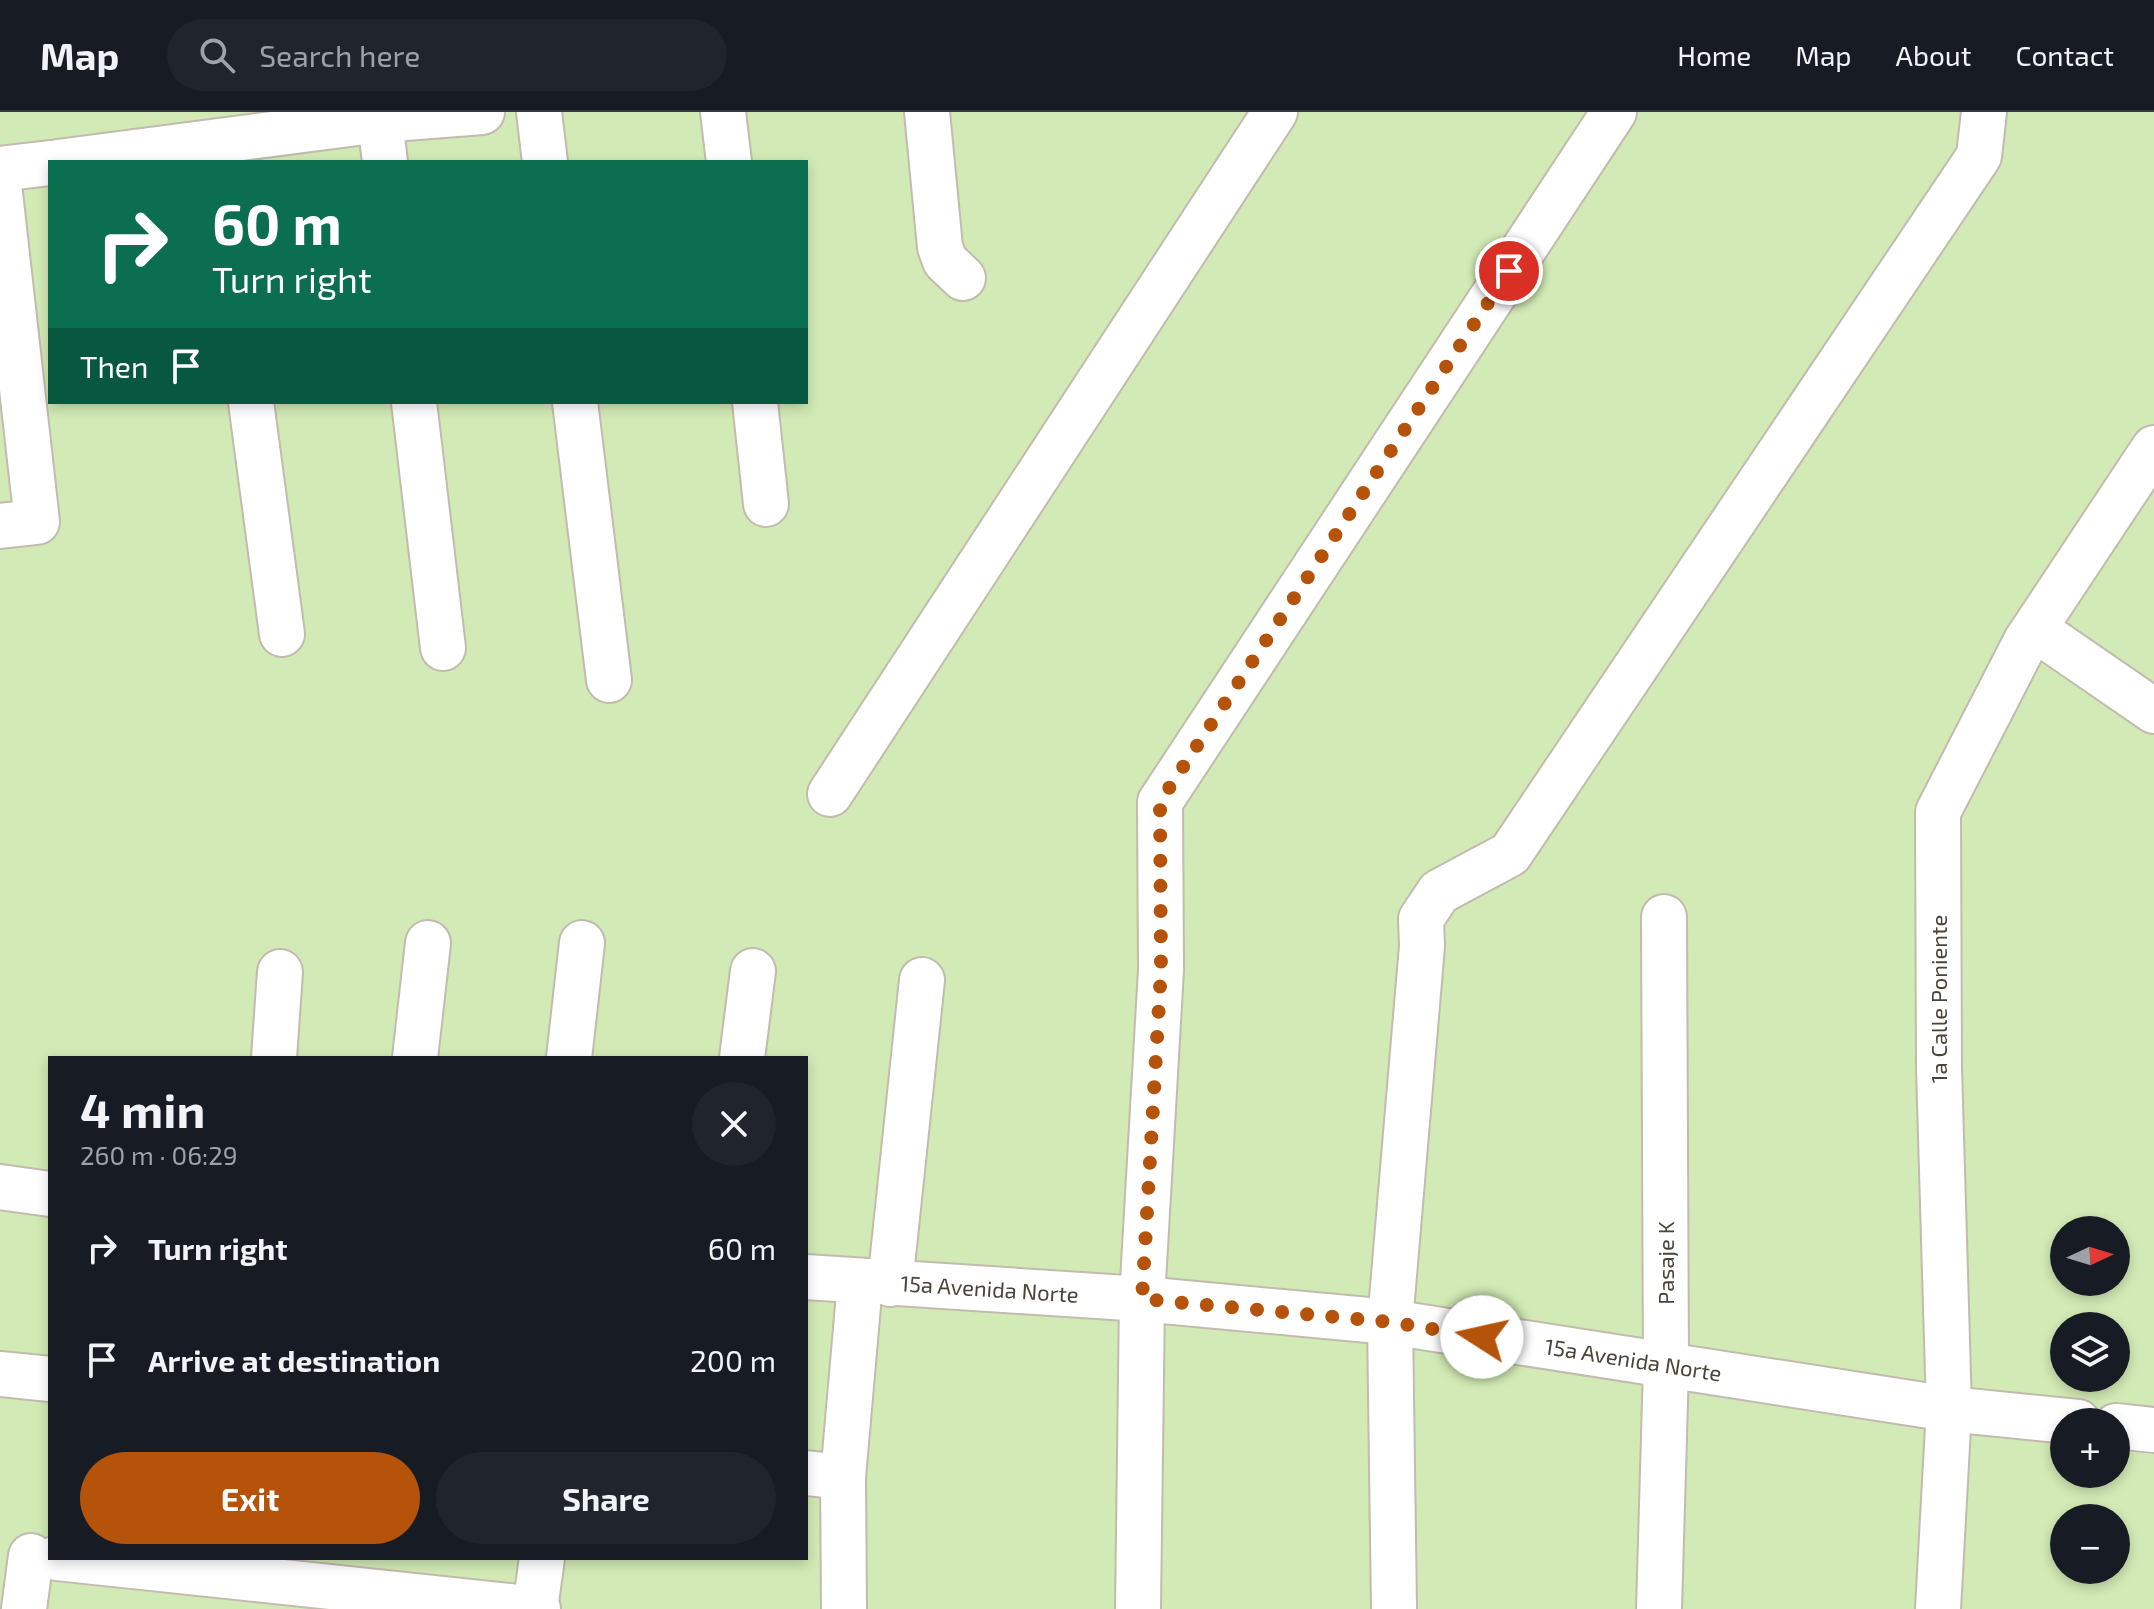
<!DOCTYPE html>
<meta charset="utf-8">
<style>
:root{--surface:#171b24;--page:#20242c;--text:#f1f3f6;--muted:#9ea1a6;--line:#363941;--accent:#b45309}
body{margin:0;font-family:"Exo 2",sans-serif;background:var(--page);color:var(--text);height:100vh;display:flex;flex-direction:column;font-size:30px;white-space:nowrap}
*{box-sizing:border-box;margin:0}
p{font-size:26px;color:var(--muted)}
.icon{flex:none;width:44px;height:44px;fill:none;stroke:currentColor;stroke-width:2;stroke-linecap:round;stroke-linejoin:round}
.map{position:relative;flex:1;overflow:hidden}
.side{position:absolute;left:48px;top:944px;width:760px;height:504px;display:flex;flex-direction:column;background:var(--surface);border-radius:0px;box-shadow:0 4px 12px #0003}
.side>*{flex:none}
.guide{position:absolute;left:48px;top:48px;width:760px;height:244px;border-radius:0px;box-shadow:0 4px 12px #0003;background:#0b6e4f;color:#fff;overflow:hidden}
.needle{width:52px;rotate:86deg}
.tools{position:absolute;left:2050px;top:1104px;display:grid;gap:16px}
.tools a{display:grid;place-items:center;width:80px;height:80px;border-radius:50%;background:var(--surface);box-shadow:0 4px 12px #0003;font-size:40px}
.pin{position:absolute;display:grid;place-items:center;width:68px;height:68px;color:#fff;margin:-34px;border:4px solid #fff;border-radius:50%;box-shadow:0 2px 8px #0007}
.me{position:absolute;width:88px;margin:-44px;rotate:280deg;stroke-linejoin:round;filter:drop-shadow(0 0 6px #0008)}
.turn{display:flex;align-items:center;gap:28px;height:168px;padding:0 32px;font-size:36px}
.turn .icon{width:104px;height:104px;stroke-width:2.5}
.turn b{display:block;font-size:56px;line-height:68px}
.then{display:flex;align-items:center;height:76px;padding:0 32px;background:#0003;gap:16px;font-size:30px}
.round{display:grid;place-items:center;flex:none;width:84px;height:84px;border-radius:42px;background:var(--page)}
.overview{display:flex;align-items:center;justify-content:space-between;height:136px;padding:0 32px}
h1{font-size:48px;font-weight:700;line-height:60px}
.action{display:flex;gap:16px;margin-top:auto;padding:16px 32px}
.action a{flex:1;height:92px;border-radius:48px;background:var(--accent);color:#fff;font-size:32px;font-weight:700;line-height:92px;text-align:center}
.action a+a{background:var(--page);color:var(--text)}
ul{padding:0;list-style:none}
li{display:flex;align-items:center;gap:24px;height:112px;padding:0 32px}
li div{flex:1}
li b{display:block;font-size:30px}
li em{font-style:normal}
header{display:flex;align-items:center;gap:48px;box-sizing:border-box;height:112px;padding:0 40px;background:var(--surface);border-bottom:2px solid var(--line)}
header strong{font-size:38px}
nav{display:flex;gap:44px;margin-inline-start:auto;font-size:28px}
.search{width:560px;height:72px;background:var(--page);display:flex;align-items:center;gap:20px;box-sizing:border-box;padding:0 28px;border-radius:44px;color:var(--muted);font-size:30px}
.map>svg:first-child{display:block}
</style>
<header>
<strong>Map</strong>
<div class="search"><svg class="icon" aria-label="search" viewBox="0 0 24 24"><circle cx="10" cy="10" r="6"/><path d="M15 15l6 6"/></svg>Search here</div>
<nav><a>Home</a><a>Map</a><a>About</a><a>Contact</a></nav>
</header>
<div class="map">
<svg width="2154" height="1497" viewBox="0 0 2154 1497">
<rect width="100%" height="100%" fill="#f6f3ec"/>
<path fill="#d2eab5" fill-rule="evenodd" d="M0,0H2154V1497H0ZM50,50H806V290H50ZM50,946H806V1446H50ZM2064,1118H2116V1170H2064ZM2064,1214H2116V1266H2064ZM2064,1310H2116V1362H2064ZM2064,1406H2116V1458H2064Z"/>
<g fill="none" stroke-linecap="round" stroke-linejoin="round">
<g stroke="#c2bbae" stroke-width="48">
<g id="minor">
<path d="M539,0L545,50"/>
<path d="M723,0L729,50"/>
<path d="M927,0L940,135L945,149L963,166"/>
<path d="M380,8L385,50"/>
<path d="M58,50L380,8L482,0"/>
<path d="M0,57L50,51"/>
<path d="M0,81L37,410L0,414"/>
<path d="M251,290L282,522"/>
<path d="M414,290L443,536"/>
<path d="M575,290L609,568"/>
<path d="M755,290L766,392"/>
<path d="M2035,517L2154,599"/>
<path d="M830,682L1275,0"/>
<path d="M274,946L280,860"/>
<path d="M415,946L428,831"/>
<path d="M569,946L582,831"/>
<path d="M742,946L753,859"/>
<path d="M0,1075L50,1082"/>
<path id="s1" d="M806,1165L1142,1187L1390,1210L1949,1297L2078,1310"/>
<path d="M890,1172L922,868"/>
<path d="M0,1262L50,1267"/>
<path d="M2116,1314L2154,1318"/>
<path d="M806,1361L843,1365"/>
<path d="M57,1446L538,1497"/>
<path d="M24,1497L31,1444"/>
<path d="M535,1497L542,1446"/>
<path d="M844,1497L843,1365L860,1171"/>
<path d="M1138,1497L1142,1187L1161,858L1160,690L1614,0"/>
<path d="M1394,1497L1390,1210L1422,834L1421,807L1439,780L1510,742L1979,44L1984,0"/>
<path d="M1659,1497L1666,1255L1664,805"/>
<path d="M1938,1497L1949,1297L1939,956L1938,700L2026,529L2154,336"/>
</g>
</g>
<use href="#minor" stroke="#fff" stroke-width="44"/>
</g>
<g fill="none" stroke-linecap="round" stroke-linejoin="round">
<path stroke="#b45309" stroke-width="14" stroke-dasharray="0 25.2" d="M1482,1225L1390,1210L1142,1187L1161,858L1160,690L1509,159"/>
</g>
<g text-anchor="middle" stroke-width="8" stroke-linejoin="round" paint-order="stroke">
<g font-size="22" fill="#4b4439" stroke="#fff">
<text transform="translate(1939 887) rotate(-90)" y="8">1a Calle Poniente</text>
<text transform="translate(1666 1151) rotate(-90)" y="8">Pasaje K</text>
<text dy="8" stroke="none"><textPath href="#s1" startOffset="184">15a Avenida Norte</textPath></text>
<text dy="8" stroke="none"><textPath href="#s1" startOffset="832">15a Avenida Norte</textPath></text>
</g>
</g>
</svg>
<div class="tools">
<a><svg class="needle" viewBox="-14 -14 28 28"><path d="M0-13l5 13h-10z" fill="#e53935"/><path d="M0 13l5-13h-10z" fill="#9ea1a6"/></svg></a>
<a><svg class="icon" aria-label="layers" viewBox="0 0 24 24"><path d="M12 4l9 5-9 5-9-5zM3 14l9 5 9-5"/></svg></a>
<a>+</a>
<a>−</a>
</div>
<div class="pin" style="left:1509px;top:159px;background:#d93025"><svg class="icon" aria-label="arrive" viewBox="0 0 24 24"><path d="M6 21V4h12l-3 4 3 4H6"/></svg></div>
<svg class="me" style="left:1482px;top:1225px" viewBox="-20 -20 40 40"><circle r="19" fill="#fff"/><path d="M0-13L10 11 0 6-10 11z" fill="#b45309"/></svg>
<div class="guide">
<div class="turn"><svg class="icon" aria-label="right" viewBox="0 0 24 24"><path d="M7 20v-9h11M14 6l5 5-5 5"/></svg><div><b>60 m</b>Turn right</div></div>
<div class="then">Then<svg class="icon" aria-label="arrive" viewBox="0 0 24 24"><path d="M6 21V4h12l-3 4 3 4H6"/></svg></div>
</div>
<section class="side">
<div class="overview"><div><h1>4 min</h1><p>260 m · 06:29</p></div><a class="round"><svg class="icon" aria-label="close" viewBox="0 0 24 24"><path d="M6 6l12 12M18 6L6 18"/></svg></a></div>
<ul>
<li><svg class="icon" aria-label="right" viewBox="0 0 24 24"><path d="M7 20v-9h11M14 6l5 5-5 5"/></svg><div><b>Turn right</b></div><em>60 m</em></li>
<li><svg class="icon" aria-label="arrive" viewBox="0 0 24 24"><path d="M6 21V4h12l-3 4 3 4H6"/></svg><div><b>Arrive at destination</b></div><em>200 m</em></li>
</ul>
<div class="action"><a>Exit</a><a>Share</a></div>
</section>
</div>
